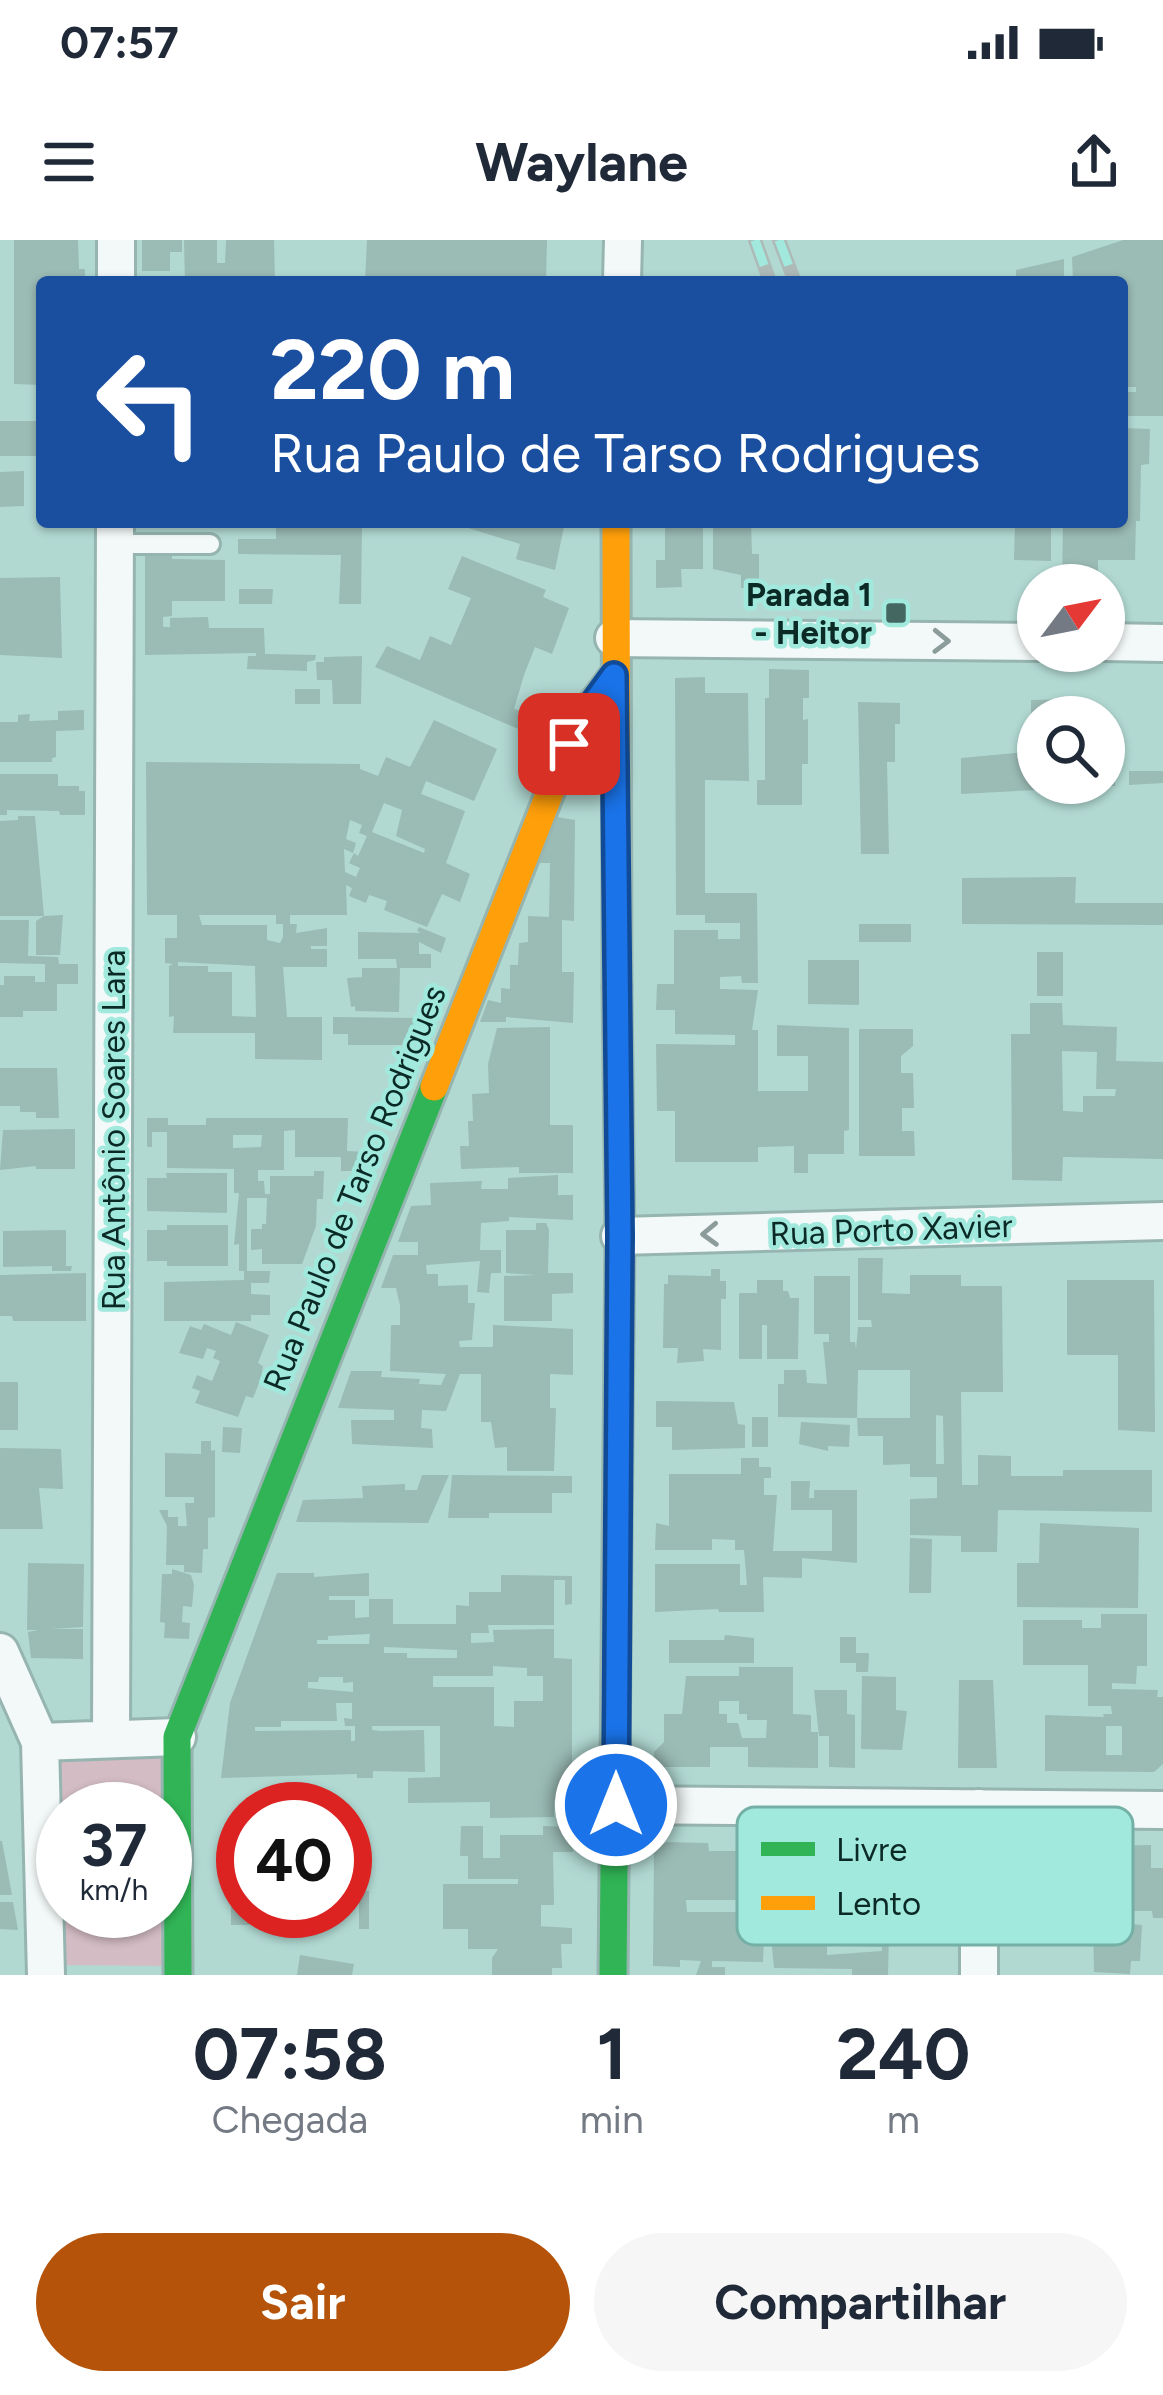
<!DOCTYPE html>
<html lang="pt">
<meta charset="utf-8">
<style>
:root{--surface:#fff;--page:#f6f6f7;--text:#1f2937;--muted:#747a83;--accent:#b45309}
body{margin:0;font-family:Figtree,sans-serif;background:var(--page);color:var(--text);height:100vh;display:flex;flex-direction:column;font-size:45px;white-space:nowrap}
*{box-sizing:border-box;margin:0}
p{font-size:39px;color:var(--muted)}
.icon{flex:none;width:66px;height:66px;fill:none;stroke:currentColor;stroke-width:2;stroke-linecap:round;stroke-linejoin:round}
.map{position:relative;height:1735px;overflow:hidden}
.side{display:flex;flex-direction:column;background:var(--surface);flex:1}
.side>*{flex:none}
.banner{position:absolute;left:36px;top:36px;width:1092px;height:252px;border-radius:12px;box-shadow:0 3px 9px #0004;background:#1a4fa0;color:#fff;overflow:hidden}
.needle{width:78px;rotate:58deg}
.fabs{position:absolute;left:1017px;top:324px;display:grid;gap:24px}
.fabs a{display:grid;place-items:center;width:108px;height:108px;border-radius:50%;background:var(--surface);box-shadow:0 3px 9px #0004;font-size:60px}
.speed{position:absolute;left:36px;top:1542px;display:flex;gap:24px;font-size:60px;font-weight:700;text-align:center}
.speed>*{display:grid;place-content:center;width:156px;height:156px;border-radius:50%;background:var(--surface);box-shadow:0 3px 9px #0004;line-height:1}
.speed small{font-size:30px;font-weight:400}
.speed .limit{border:18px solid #d22;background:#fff;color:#111}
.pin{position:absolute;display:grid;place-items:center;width:102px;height:102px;color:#fff;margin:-51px;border-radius:24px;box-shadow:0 6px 18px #0006}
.me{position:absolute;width:132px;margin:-66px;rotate:0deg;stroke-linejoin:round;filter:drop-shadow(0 0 9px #0008)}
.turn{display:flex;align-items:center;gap:42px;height:252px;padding:0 36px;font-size:54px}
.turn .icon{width:156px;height:156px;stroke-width:2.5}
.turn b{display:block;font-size:84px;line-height:102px}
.eta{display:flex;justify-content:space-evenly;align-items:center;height:204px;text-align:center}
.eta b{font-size:72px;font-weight:700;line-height:84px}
.primary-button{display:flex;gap:24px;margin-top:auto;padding:24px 36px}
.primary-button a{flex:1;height:138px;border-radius:72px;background:var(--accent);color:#fff;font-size:48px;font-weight:700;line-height:138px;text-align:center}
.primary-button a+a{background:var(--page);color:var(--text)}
.status{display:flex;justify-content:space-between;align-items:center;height:84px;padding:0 60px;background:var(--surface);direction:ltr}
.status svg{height:33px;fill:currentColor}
header{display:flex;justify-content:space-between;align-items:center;height:156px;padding:0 36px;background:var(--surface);font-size:54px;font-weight:700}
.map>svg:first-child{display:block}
</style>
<div class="status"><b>07:57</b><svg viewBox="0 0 49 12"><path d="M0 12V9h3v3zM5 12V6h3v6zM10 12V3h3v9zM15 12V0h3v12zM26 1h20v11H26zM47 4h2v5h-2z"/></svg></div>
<header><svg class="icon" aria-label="menu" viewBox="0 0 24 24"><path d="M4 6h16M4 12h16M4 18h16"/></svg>Waylane<svg class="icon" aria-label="share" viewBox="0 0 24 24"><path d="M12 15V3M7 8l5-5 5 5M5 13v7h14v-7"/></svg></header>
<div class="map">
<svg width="1163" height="1735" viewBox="0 0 1163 1735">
<rect width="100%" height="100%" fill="#b1d9d2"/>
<path fill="#d3bcc3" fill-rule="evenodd" d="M57,1514L171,1516L169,1726L56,1725ZM63,1569H165V1671H63Z"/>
<path fill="#9bbbb5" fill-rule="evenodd" d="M14,0H78L79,29H85V42H42V145L14,144Z
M142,0H182V12H170V31H142Z
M184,0H217V23H225L226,0H274L275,42H185Z
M367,0H547L546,42H365Z
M1123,0H1163V176H1122V152H1136V147H1122V42H1073L1072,17Z
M1064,19V42H1016V30Z
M0,181H36V216H0Z
M1122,188L1150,189L1149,224L1141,225L1140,281H1136L1135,320H1098V345H1062L1063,282H1122Z
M24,231V266L0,267V232Z
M276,282H362L361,364H339L341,315L238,314V299H276Z
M467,282H565L555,330L516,319L520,304L465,287Z
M665,282H703V329H681L682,347L656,348V320H665Z
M751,282L752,314H759V348H741V335L713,329V284Z
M1015,282H1051V321L1014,320Z
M145,314H172V319L225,320V361H172V376L163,377V387H170V378L208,377L209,388H264L265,414L316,415L315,420L307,422V431L247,429L248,416H256V413L145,415Z
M462,316L546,350L543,357L569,368L552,414L535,407L524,435L514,469L530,474L523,491L375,427L387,406L420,420L430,396L451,405L471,358L448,349Z
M60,337L62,418L0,415V338Z
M239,349H273L272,364H239Z
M362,416L361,464H333L332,440H317L316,422H324V417Z
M769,429L809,430V458H803V480L808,479V524H802V565H757V540H765V458H769Z
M705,437V453H748L749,541L705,540V653H757L758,743H742L741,736L720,737V749L758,750L752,790H758V851H808V816H777V785L849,788V890L844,891V914H808V933H794V906L758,907V922H675V871H657L656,804L735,805V795L675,794V770H656L657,744H674V690H718V699H740V683H705V675H676L675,438Z
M295,449H320V464H295Z
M1072,459L1083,462V472H1089V477H1038V543H1094V547L961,554V518L1026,512V498H1031V460Z
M858,462L900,463V484H895V522H887L889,614H861Z
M84,470V490L56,491V517L52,518V522H0V482H18V475L30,474L29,481L58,480V471Z
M434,480L497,509L474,561L426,541L421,554L465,571L446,623L470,634L460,662L442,654L427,687L384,670L387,661L369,655L366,663L349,656L352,648L346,645L347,675H290V684H297L296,693L327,688V706H311V709H327V727H283L287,777H322V820L255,819V793H173L174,776L169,777V726L173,724L165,723V698H177V675H147L146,522L360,524V529L378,536L386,517L410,527ZM384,563L402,570L396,596L425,609L424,613L372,592ZM350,580L362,585L359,593L367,596L358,616L354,613L349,623L360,628L356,637L345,632L344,609L353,613L356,603L346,599ZM199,675H276V684H283V697L280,703L267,700V685H202ZM178,722L255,726L256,777L232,776V732H208V726H178Z
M1114,496L1115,546H1104V497Z
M1129,531H1163V543L1129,545Z
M0,534H58V546H79V551H85V575H60L59,571L7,570V575H0Z
M18,576H35L44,676L63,675L60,715H36V681L44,676H0V581L18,580Z
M557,577L575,580L574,681L562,680V732H574L573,783L506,777V782H480L488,760L501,763V748L510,749V725H518L519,703L528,702V676L549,677L550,623H540Z
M1076,637L1075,663H1163V685L962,684V638Z
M0,680H29L28,716L58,717L59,724H78V744H57V771H23V777H0V745H4V736H35V742H45V724L0,723Z
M859,684H911V702H859Z
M419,687L446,698L441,713L419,702V714H431V728H397L396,719H358V692L421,693L417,691Z
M1037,712H1063V756H1037Z
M808,720H859V765L808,764Z
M362,728H400L399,772L355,771V766L351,767L347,738L362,737Z
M1030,763H1062L1063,785L1117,787L1116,821L1163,822V919L1063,917L1062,941L1012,940L1011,794H1030ZM1062,811L1097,812L1096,849H1116L1115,856H1083V872L1063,871Z
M333,777L417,778L407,805H348V794H333Z
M550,787V885H573V933H519V927L461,929L460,906H469L468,881H473L472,854L489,853L488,824L497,788Z
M859,789H913V806L901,816V833H913L914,868H902V891H914L915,916H859Z
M0,828H57L59,878H36V872H20V866H0Z
M147,878H168V885H206V878H348L347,911L367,912L360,931H341V917H295V890L284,891V930H258V941H264L265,954H270V936H314V931H324L323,959H317L316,986L302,1024H262V1009L251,1010V989H262V984H266L267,958H247V1031H239V1004L234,1005L239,953H234V929L167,928V892H152V907H147ZM233,895H262L261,907L233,908Z
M75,889V929H36V926L0,930L3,890Z
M166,933H227V973L147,971V938H167Z
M558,935V955H573V980L509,977V981L481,983L480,1010H501V1033H491L489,1053L477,1052L480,1021L426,1025L427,1034H438V1046L468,1045V1063H475L472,1100L459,1101L460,1107H493V1085L573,1089V1135L550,1134V1168H556L554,1231H507V1207L495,1208L491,1182H481V1134H460L446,1171L422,1170L421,1188L432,1189L433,1208L352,1204L351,1180H394V1170L338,1168L351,1131H382L381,1137L420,1139L419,1144L441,1145L446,1134L390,1131L391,1085H400V1065L396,1048H381L393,1015H418V1002H398L411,966L431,965L430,943L482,941L481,949H508V938Z
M536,983H546L549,990L548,1033H573V1053L552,1054V1081H504V1036L537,1035L506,1033V990H536Z
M167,985H228V1026H167V1021H147V990H167Z
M66,990V1026H72L71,1031H52V1026L3,1027V991Z
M858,1018H883L882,1053L910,1054V1035H961V1046H1002L1003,1152H961L962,1245H978V1215L1011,1216V1236H1063V1230H1152V1272L998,1270L997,1312H961V1296L910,1295V1259L937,1258V1237H910V1224L883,1225V1196H858L857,1178H910V1130H858L857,1178L778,1177V1144H784V1130H806L807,1143L827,1144L823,1102H829V1094H814V1036H850V1102H855L856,1109L858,1087H872L871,1080H858ZM936,1175L943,1176L944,1224H936Z
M711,1029H720V1041H726V1059H721V1110L703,1109L704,1121L677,1123L678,1108H663L664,1044H668V1035L711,1036Z
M244,1031H270L269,1043H251V1054L270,1055V1075H251V1081H164V1042L244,1040Z
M86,1033V1081H13L12,1076H0V1035Z
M757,1040H783V1051H788L790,1058H799L798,1119H767V1085H762V1119H739V1053H757Z
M1067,1040H1154L1155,1192L1118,1190V1115H1067Z
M236,1082L269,1095L258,1123L263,1126L261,1138L253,1158L246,1156L238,1177L195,1163L200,1151L192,1148L197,1135L212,1141L220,1121L213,1118L216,1111L207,1108L203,1119L179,1113L190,1086L201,1090L204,1084L231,1095Z
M0,1142H18V1190H0Z
M656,1161L734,1162L738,1184L745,1185V1208L672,1210V1187H656Z
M752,1177H768V1207H752Z
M801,1182L850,1185L849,1207L828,1206V1211L799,1204Z
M223,1187L242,1188L240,1213L222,1212Z
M201,1201H211V1211L215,1210V1277L208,1278V1309H203L202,1333L184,1332V1325H166L167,1286L159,1270H168V1277H178V1286H187L185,1263H194V1257H165V1213L201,1214Z
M0,1208L61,1209L63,1249L39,1248L43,1289H0Z
M741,1218H759V1227H771V1238H764V1255H777L773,1311H832V1270H791V1241H810L809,1258H814V1250H857V1323L802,1318V1338L763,1337L764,1372H719L718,1369L655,1372V1324H740V1345H747L744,1310H735V1300L712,1299V1310H655L656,1283L669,1286V1234H741Z
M422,1235H449L428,1283L296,1282L303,1260L363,1258L362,1246L405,1244V1250H417Z
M452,1235L572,1236V1253H552V1273H489V1278H448Z
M1040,1283L1139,1288L1138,1368L1017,1367V1323H1039Z
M910,1298L932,1299L931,1353H909Z
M28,1323L84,1324L83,1387L51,1389H83V1419L31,1418L28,1392L38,1390H27Z
M172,1329L191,1335L194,1345L192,1367L183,1366L182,1382L190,1383L189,1399L164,1398L165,1383L160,1382L162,1334H172Z
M277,1333H314V1337L369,1333V1356H329V1360H355V1378L369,1377V1359H393V1384H456V1365L469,1366V1352H501V1335L572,1336V1364L565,1365V1340H554V1385H488L489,1393H471V1403L494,1402L493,1390L554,1389V1418L572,1419V1560H554V1577L490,1578V1562L408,1563V1538L440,1537V1486H372V1490L380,1491L424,1490L425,1532L373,1531V1538H357V1534L221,1538L230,1463ZM370,1394L369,1404H317V1400H328V1396ZM384,1407L457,1410V1418H407V1413H384ZM493,1426L527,1428V1436H543V1461H514V1487L494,1486V1447H433V1436H493ZM319,1437H343V1443L353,1442V1452L308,1448V1442H318ZM336,1463H352V1479L344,1478L345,1486H355V1501H351V1490L255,1491V1487H281V1481H337Z
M1101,1374H1147V1426H1137L1136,1444L1112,1443V1449L1158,1450L1157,1457H1163V1524L1154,1532L1045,1531V1475L1104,1477L1103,1474H1112L1111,1466H1088V1425H1023V1380H1082V1388H1101ZM1106,1486H1122V1515H1106Z
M725,1395L754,1398V1423H669V1400H724Z
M840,1397H856V1413H869L868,1432H856V1423H840Z
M739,1427H793V1474L811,1475V1492H818V1528L748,1527V1507H710V1527H654V1512L664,1502V1474H682L686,1436H739ZM719,1461H739V1474H747V1480H767L766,1498H742L738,1483H727V1474H719Z
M862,1436L896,1437V1470L907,1471L902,1510L861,1509Z
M959,1440H993L997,1528H958Z
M814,1450H847V1474L855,1475V1528L829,1527V1496H819Z
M461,1586H483V1618H500V1595H543V1586L572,1587L573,1612H553L554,1665H541V1686H536L572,1688V1704H561L562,1728H552V1735H492V1718L498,1709H468V1689H443V1644H518V1639H468V1616H460Z
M0,1601H2L12,1655H0Z
M667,1602L708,1603L709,1611H743V1603L892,1607L891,1616L925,1617L924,1685H889L890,1641H882L881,1692L889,1693L888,1735H852V1729L774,1728L771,1697H764L763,1722L712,1721V1727H725V1735H696L701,1721L680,1720V1727L653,1726L654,1609ZM833,1643L844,1647L842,1706L882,1707V1711L827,1715V1705L831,1706ZM786,1652H792V1676H786V1672H687L686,1660H762V1666H786Z
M1151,1605V1628H1163V1678H1153L1152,1671H1126L1131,1684L1142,1685L1140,1721H1131L1130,1734L1094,1732L1093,1678H1100V1634L1094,1635L1096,1606Z
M231,1640H243V1671H298V1684L231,1685Z
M359,1651H369V1689H359Z
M0,1662H13L18,1690L0,1689Z
M300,1715L354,1724L352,1735H297Z"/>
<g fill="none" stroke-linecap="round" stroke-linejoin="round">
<g stroke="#96b5b0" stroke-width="24">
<path id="lane" d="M115,304H210"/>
</g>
<g stroke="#96b5b0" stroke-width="42">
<path id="street" d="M116,42V0
M622,42L623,0
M614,398L1038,402
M1104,402L1163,403
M620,996L1163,981
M0,1412L40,1502
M111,1497L115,282
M616,1565L1163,1570
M46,1735L40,1502L177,1497
M979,1735V1568"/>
</g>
<g stroke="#96b5b0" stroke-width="33">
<path id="fast" d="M178,1735L177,1497L434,847
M613,1735L620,996L617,747"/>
</g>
<g stroke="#96b5b0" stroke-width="33">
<path id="slow" d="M616,282L617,747
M434,847L569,504L584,475L614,435"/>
</g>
<use href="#lane" stroke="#f3f9f8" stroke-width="18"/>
<use href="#street" stroke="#f3f9f8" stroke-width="36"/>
<use href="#fast" stroke="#30b455" stroke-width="27"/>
<use href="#slow" stroke="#ff9f0a" stroke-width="27"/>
<g stroke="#aebab8" stroke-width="14">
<path id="rail" d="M755,0L770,42
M779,0L795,42"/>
</g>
<use href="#rail" stroke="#a1e9dd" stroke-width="9" stroke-dasharray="27" stroke-linecap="butt"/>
</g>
<defs><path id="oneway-chevron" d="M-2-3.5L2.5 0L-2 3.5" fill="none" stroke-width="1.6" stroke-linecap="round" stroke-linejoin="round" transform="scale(3)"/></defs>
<g stroke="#8b9c9a">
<use href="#oneway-chevron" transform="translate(941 401) rotate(1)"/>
<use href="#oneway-chevron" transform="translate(710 994) rotate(178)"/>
</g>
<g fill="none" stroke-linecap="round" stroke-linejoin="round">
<g stroke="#114b97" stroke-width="30">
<path id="route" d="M569,504L584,476L614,435L620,996L616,1565"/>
</g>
<use href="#route" stroke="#1a73e8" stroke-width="21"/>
</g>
<rect fill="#456762" stroke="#a1e9dd" stroke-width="4.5" x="884" y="361" width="24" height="24" rx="6"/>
<g text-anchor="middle" stroke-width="9" stroke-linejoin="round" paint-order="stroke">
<g font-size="33" font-weight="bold" fill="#0b2a26" stroke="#a1e9dd" text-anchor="end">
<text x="872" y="366">Parada 1<tspan x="872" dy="38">- Heitor</tspan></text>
</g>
<g font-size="33" fill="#0b2a26" stroke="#a1e9dd">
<text transform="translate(113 890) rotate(-90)" y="12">Rua Antônio Soares Lara</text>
<text transform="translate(354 948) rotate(-68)" y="12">Rua Paulo de Tarso Rodrigues</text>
<text transform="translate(891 989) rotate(-2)" y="12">Rua Porto Xavier</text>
</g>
</g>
<rect x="737" y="1567" width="396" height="138" rx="18" fill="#a1e9dd" stroke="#74b0a6" stroke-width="3"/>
<rect x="761" y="1602" width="54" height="14" fill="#30b455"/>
<rect x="761" y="1656" width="54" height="14" fill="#ff9f0a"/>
<g font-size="33" fill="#0b2a26">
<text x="836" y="1621">Livre</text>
<text x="836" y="1675">Lento</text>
</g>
</svg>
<div class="fabs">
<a><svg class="needle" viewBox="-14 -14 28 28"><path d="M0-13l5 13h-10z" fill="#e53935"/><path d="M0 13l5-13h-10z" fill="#747a83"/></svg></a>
<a><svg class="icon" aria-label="search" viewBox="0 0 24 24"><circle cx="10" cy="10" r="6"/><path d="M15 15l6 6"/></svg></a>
</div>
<div class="speed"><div>37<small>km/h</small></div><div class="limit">40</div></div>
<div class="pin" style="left:569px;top:504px;background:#d93025"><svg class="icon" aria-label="arrive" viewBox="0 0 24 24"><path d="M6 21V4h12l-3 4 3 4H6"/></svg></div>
<svg class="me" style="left:616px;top:1565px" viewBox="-20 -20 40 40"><circle r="17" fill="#1a73e8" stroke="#fff" stroke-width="3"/><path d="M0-11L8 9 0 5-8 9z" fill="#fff"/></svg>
<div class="banner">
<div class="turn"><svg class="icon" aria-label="left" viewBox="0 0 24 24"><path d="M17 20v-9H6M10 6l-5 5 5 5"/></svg><div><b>220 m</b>Rua Paulo de Tarso Rodrigues</div></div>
</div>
</div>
<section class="side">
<div class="eta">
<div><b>07:58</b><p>Chegada</p></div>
<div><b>1</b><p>min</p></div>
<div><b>240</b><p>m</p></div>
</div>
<div class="primary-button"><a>Sair</a><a>Compartilhar</a></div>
</section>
